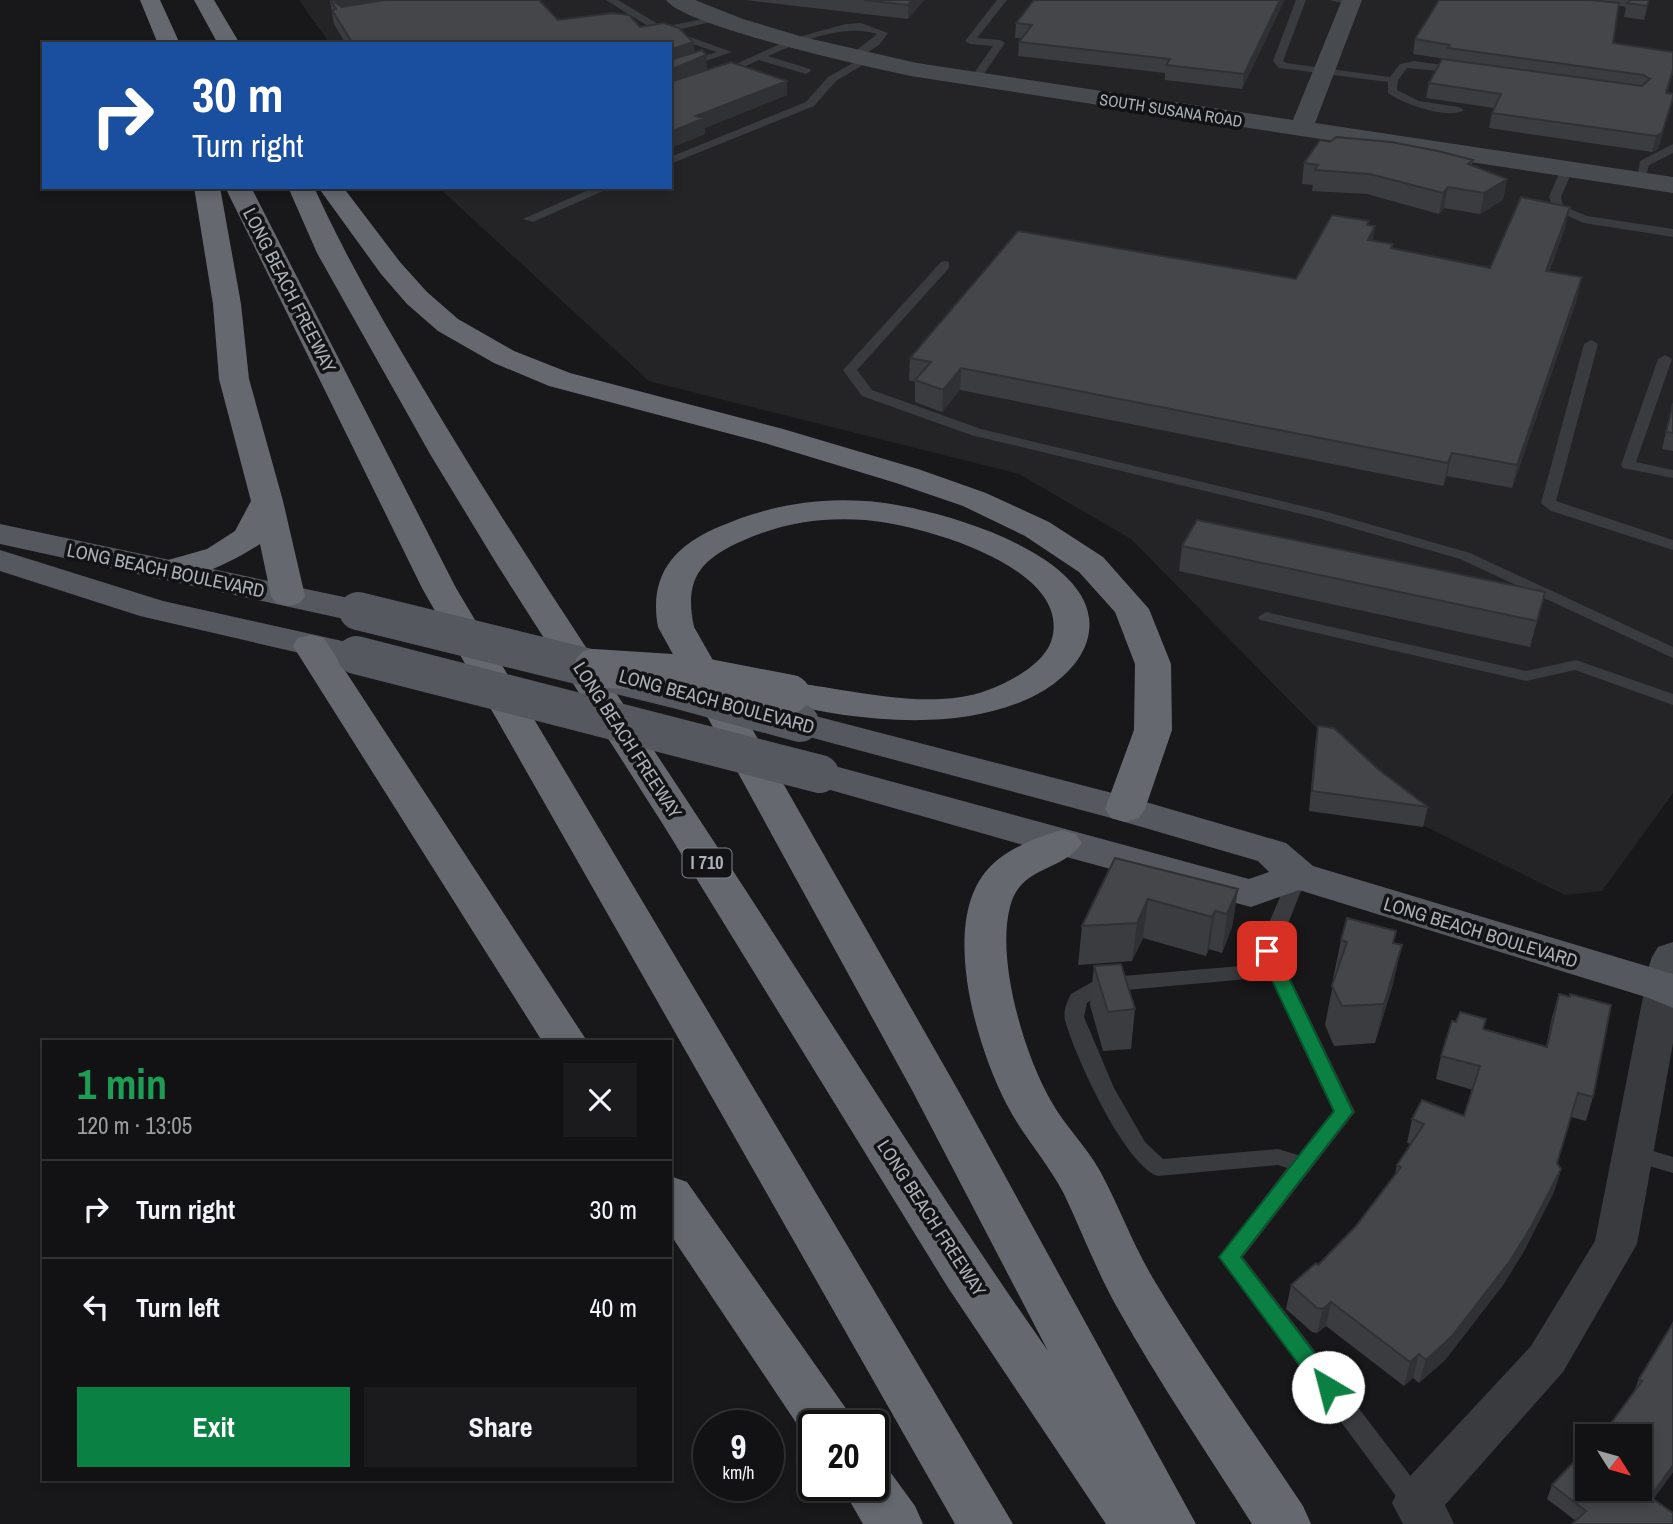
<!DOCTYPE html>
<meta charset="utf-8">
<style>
:root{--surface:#121214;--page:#1b1b1d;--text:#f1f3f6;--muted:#9c9ea0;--line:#313234;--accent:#0b8043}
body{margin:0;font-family:"Archivo Narrow",sans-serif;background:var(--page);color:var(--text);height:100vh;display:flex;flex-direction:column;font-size:26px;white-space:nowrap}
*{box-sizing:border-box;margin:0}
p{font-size:23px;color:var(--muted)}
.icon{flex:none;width:38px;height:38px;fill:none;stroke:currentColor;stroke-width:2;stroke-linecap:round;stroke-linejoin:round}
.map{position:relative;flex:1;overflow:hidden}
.sheet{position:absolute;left:42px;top:1040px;width:630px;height:441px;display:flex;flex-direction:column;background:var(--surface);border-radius:0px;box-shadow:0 4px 10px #0003,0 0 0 2px var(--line)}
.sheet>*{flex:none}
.top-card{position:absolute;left:42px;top:42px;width:630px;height:147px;border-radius:0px;box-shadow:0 4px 10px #0003,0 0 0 2px var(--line);background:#1a4fa0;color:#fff;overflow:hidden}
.needle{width:46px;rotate:127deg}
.fabs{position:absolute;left:1575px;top:1424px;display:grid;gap:14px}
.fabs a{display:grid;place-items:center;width:77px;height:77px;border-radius:0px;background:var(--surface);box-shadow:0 4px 10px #0003,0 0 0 2px var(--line);font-size:35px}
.speed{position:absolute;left:693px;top:1410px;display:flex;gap:14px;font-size:35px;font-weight:700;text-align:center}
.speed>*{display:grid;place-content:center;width:91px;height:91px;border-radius:50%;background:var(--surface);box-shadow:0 4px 10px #0003,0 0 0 2px var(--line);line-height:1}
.speed small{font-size:18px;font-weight:400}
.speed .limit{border:4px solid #111;border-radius:10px;background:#fff;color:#111}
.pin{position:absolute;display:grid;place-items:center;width:60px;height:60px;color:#fff;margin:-30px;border-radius:14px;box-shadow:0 4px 10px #0006}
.me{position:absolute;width:77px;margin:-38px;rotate:323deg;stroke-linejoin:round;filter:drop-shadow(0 0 5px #0008)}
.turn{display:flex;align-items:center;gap:24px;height:147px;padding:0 35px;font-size:32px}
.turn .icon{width:91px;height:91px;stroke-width:2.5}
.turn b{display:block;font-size:49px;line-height:60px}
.round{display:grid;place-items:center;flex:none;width:74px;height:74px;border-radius:0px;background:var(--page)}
.headline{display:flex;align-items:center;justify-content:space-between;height:119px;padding:0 35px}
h1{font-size:42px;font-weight:800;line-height:52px;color:#1e9e55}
.cta{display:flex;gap:14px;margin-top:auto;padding:14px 35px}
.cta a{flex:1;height:80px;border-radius:0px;background:var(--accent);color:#fff;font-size:28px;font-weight:800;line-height:80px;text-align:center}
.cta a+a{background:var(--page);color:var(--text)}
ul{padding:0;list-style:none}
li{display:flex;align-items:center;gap:21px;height:98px;padding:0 35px;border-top:2px solid var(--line)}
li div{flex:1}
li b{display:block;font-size:26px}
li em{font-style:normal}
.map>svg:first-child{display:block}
</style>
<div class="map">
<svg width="1673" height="1524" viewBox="0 0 1673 1524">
<rect width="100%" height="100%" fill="#18181a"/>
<path fill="#242427" d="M299,0H1673V793L1602,891L1565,895L1402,815L1131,539L1019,474L649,381L438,187H670V44H330Z"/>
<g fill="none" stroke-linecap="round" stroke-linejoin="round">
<path fill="#393b3f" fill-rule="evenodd" d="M606,0H618L663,27L723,15V19L673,31L732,52L670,73V67L717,52L659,33Z
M997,0H1007L977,38L1000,40L1005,43L979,81H971L970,79L993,46L970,44L965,41Z
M1296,0H1306L1283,61L1286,63L1390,77L1400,64L1414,61L1464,68L1465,70L1460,73L1407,68L1398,80L1397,90L1419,101L1459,107L1464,110C1449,120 1403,104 1388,93V82L1279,68L1273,61Z
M1329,0H1354L1356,2L1351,5Z
M861,23L888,33L879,45L857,59L848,57L877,34C841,23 801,42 768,56L810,69L811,71L806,74L759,60L723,76L714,74L791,39L846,24Z
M862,58L871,60L836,81L814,106L670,164V157L806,102L828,77Z
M1673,144V153L1649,165L1644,182H1636L1640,161Z
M1567,166L1573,169L1561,197L1563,206L1587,216L1673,229V237L1584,223L1554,210L1549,197L1561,169Z
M595,187H612L533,222L523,219Z
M945,261L949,262V268L857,370L872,390L981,429L1327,512L1470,553L1673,647V658L1460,559L1318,518L971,435L862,396L843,370L941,262Z
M1591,340L1598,344L1556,501L1673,540V550L1551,511L1541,503L1584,344Z
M1665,355L1672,359L1636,462L1673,470V478L1623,468L1621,465L1658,359Z
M1266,612L1526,671L1576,660L1673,694V705L1575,670L1526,681L1260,620L1258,617Z
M1298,870L1305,872L1307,876L1277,951L1355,1112L1243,1257L1425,1495L1429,1503L1425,1511L1416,1514L1407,1511L1219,1257L1287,1168L1278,1165L1158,1176C1125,1166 1074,1054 1065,1020C1063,1012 1067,1001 1071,994L1099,978L1264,964L1257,951L1289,876L1291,872ZM1270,977L1333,1111L1298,1155L1278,1149L1163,1159L1145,1142L1114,1088L1084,1017L1087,1003L1104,992Z
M1633,1145L1673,1157V1173L1625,1159L1622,1153L1625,1147Z"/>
<path fill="#393b3f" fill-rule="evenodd" d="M1664,974L1673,976V1043L1637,1244L1563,1372L1445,1505L1454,1524H1403L1392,1503L1399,1488L1531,1346L1595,1241L1645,987L1651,978Z"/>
<path fill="#474a4f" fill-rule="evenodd" d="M666,0H695L743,19L803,37L917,63L1293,120L1342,0H1362L1315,123L1673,177V193L917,77C877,69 685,27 666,0Z
M1673,942V1000L1664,1002L1649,998L1642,987L1652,957L1658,947Z"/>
<path fill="#55585e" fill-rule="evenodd" d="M0,524L358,600L370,604L376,611L370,618L358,622L0,544Z
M0,550L163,601L369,647L374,655L369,663L356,666L140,616L0,571Z
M800,712L1139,800L1286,843L1313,866L1673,974V1008L1649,998L1299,890L1251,907L1048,852L806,783L801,774L806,765L820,762L1249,879L1269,872L1258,861L1111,818L787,731L781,723L787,715Z"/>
<path fill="#65696f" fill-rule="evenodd" d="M140,0H160L180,44H158Z
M194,0H214L240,44H218Z
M194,187H220L241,304L249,379L283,501L305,596L300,603L288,606L276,603L271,596L260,544C234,561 186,586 154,578L149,571L154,564L207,549L235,531L251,501L219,379L213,304Z
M225,187H251L456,588L1013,1524H955L422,588Z
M288,187H314C346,258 383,321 423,388C505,527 595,661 684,796C806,980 921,1170 1048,1351L913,1092L658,627C649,578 671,548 716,528C764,507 813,497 865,501C925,504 1108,553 1088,637C1082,664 1055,686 1032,697C958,733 856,721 778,702L773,694L778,686C798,681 820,687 841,690C887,697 943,707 988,690C1012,681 1049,662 1053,634C1065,564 917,524 865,520C821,517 782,523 742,541C699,560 684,580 694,627L959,1092L1196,1524H1106L947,1286L664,826L498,566L430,454L317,253Z
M318,187H343L400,262L427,292L458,319L514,351L570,373L783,429L918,469L986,493L1049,522L1103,557L1149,609L1171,664L1172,730L1145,809L1139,818L1125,822L1111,818L1105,809L1134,730L1135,664L1115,612L1079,572L1025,536L963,506L896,483L761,442L549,386L494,363L438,331L407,304L381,274Z
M311,635L324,638L329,646L587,1041H542L293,646L298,638Z
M1062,830L1076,834L1082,843C1063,872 1020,865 1010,907C996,960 1024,1054 1051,1101C1065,1126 1086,1146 1100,1171C1119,1206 1133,1245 1154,1280C1200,1357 1253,1431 1303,1506L1311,1524H1252C1207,1453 1159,1382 1118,1309C1097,1272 1082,1232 1064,1194C1048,1163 1023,1136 1007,1105C977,1048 939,923 988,869C1006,849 1037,837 1062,830Z
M670,1176L687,1182L847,1410L855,1426H814V1444L809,1442L670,1234Z
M873,1463L888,1469L915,1506L923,1524H863L841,1486H873Z"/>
<path stroke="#55585e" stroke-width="38" d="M358,611L675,689L800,723
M356,655L820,774"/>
<path stroke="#65696f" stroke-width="38" d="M593,668L687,674L791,694"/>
</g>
<path fill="#3b3c40" d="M330,0H380L558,20L640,27L693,42L694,53L707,69L787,81V95L705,128V134L670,148V44H346L334,24Z
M745,0H924L908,19Z
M1439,0H1649L1644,20L1624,17L1626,8L1623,6H1619L1613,43L1673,73L1667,93L1670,109L1658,149L1652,152L1489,128L1492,113L1494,108L1426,98L1429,83L1446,59L1413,54L1415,39Z
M1284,1L1242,89L1165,80V73L1018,56L1019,42L1022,38H1015L1016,23Z
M1330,142L1473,160L1472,165L1507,179L1503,200L1480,214L1444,208L1439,214L1367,194L1312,191L1313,185L1302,184L1304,163Z
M1369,225L1373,240L1393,244V248L1490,268L1565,228L1549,272L1582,277L1577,299L1512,488L1447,476L1443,486L960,390L942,412L915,402V382L909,380L910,358L1296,279Z
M1673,402V451L1662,449Z
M1182,546L1545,592L1530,647L1179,571Z
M1318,726L1428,807L1423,827L1309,811L1315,745Z
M1115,858L1238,889L1232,927L1222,953L1209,949L1206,956L1143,938L1132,961L1078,965L1082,926Z
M1341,940L1393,943V984L1375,1043L1334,1046L1325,1025L1334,979H1333Z
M1094,966L1135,1009L1131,1049L1103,1051L1090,1005Z
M1559,994L1593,1097L1586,1121L1571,1117L1557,1163L1561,1169L1554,1192L1524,1251L1503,1285L1445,1360L1419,1383L1413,1378L1404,1386L1326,1326L1317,1333L1312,1332L1286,1309L1291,1285L1318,1265L1356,1226L1395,1174L1397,1165L1411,1144L1407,1143L1412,1119L1464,1116L1473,1090L1436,1079L1441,1056L1483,1029L1546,1047L1552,1017Z
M1673,1323V1472L1653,1499L1576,1521L1547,1499L1552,1485L1587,1489L1634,1391L1639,1379Z"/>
<path fill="#303134" d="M336,0H380V4L343,10L335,2Z
M912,0H924L908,19V5Z
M1280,0H1284V1L1242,89L1244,74Z
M693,42L694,57L670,65V50Z
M706,55L707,69L670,85V70Z
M787,81V95L705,128V134L670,148V132L696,116Z
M1673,98L1658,149L1652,152L1656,136Z
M1507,179L1503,200L1480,214L1484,193Z
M1448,187L1444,208L1439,214L1443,193Z
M1570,207L1565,228L1541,292L1546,271Z
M1375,226L1372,247L1368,240Z
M1582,277L1577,299L1512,488L1517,465Z
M961,368L960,390L942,412L943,390Z
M1452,453L1447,476L1443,486L1448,463Z
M1238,889L1232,927L1222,953L1227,914Z
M1148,899L1143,938L1132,961L1137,923Z
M1215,911L1209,949L1206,956L1212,917Z
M1402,945L1393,984L1375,1043L1384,1004Z
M1561,1169L1554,1192L1524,1251L1503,1285L1445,1360L1419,1383L1426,1360Z
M1331,1302L1326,1326L1317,1333L1323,1309Z
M1419,1354L1413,1378L1404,1386L1410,1362Z
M1673,1465V1472L1645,1511L1650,1497Z"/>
<path fill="#45464a" stroke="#303134" stroke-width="2" d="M331,0H336L335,2L342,7L385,0H539L558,20L612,13L629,15L640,27L664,23L679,28L693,42L670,50V44H353L332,10L336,9Z
M864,0H912L908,5Z
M1034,0H1280L1244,74L1166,65L1170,59L1019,42L1032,25L1016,23Z
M1439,0H1590L1619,3L1613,43L1673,52V70L1666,93L1673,94V98L1662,133L1656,136L1492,113L1501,94L1429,83L1442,59L1642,86L1650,79L1643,75L1448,48L1450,45L1415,39Z
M1631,0H1649L1647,6L1627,3Z
M702,50L706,55L670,70V60Z
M731,62L787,81L696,116L705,118L670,132V82Z
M1336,137L1391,142L1438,151L1473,160L1468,164L1507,179L1484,193L1448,187L1443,193L1370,174L1315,170L1318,165L1304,163L1320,140L1330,142Z
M1521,197L1570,207L1546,271L1582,277L1517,465L1452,453L1448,463L961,368L943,390L915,380L931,362L910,358L1018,231L1296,279L1332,215L1369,221L1367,225L1375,226L1368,240L1393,244L1391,248L1490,268Z
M1673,404V433L1666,432Z
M1197,520L1545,592L1537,621L1182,546Z
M1318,726L1334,728L1379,770L1428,807L1312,791Z
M1115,858L1238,889L1227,914L1215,911L1212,917L1148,899L1137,923L1082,926Z
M1347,918L1396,931L1393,943L1402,945L1384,1004L1342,1006L1332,986L1347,942L1341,940Z
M1121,964L1135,1009L1108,1012L1094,966Z
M1559,994L1570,997V994L1611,1005L1593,1097L1578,1093L1557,1163L1561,1169L1531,1227L1510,1261L1452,1336L1426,1360L1419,1354L1410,1362L1331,1302L1323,1309L1317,1308L1291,1285L1316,1263L1318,1265L1356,1226L1401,1167L1397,1165L1424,1124L1412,1119L1422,1100L1464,1116L1480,1066L1441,1056L1452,1021L1456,1022L1460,1012L1486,1019L1483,1029L1547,1047Z
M1673,1323V1465L1650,1497L1673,1513V1524H1572L1586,1511L1552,1485L1585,1450L1587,1452V1489H1640V1437H1601L1642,1381L1639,1379Z"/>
<path fill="#0b8043" stroke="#07532c" stroke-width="2" d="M1267,945L1276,951L1353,1112L1241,1257L1335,1380L1339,1387L1335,1393L1328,1396L1320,1393L1219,1257L1334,1111L1258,951Z"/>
<g text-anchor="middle" stroke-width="7" stroke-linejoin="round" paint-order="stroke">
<g font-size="16" fill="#abb1b9" stroke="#131315">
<text transform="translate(1171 110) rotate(9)" y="6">SOUTH SUSANA ROAD</text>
</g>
<rect fill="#131315" stroke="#7d8288" stroke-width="2" x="682.5" y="848.5" width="49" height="29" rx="5"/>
<g font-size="18" font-weight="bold" fill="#abb1b9">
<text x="707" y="869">I 710</text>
</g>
<g font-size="19" fill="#abb1b9" stroke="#131315">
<text transform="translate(290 290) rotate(63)" y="7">LONG BEACH FREEWAY</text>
<text transform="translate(166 570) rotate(12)" y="7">LONG BEACH BOULEVARD</text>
<text transform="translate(717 701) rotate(15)" y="7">LONG BEACH BOULEVARD</text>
<text transform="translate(628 740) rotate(57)" y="7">LONG BEACH FREEWAY</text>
<text transform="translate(1481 932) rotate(17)" y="7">LONG BEACH BOULEVARD</text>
<text transform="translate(932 1218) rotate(57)" y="7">LONG BEACH FREEWAY</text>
</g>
</g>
</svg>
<div class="fabs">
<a><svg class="needle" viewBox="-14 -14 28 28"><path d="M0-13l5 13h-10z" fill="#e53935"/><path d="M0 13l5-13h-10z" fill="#9c9ea0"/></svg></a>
</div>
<div class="speed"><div>9<small>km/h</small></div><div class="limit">20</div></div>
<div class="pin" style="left:1267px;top:951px;background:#d93025"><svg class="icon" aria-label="arrive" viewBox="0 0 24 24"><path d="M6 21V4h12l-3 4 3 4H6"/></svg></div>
<svg class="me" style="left:1328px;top:1387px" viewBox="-20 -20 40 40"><circle r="19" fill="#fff"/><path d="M0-13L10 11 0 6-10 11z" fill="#0b8043"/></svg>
<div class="top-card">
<div class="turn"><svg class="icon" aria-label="right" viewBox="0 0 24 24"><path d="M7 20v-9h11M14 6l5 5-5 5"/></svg><div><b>30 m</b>Turn right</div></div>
</div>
<section class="sheet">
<div class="headline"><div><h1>1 min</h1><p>120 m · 13:05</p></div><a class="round"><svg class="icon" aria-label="close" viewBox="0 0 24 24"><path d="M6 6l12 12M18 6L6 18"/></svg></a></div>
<ul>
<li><svg class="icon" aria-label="right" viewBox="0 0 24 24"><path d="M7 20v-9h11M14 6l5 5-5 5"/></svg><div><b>Turn right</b></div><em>30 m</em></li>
<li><svg class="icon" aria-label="left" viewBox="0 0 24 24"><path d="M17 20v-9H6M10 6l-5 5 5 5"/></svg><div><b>Turn left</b></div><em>40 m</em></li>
</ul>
<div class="cta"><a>Exit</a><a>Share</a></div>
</section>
</div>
